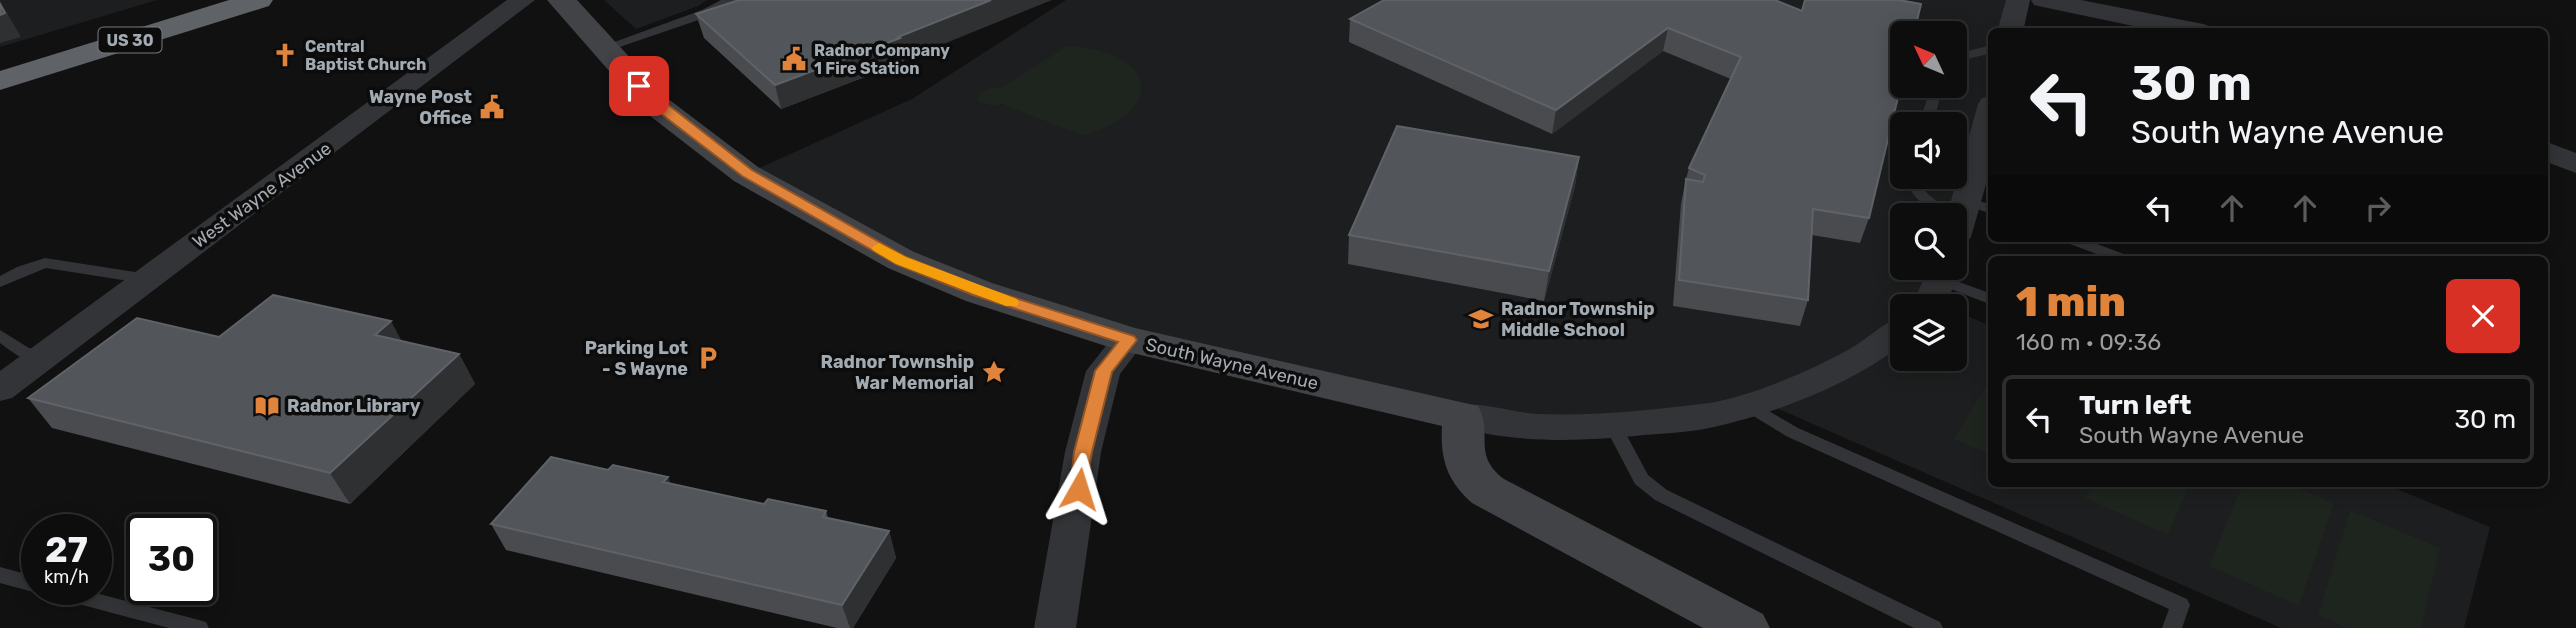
<!DOCTYPE html>
<meta charset="utf-8">
<style>
:root{--surface:#0d0d0e;--page:#1b1b1c;--text:#f1f3f6;--muted:#9a9c9e;--line:#2d2d2e;--accent:#e0833b}
body{margin:0;font-family:Rubik,sans-serif;background:var(--page);color:var(--text);height:100vh;display:flex;flex-direction:column;font-size:26px;white-space:nowrap}
*{box-sizing:border-box;margin:0}
p{font-size:23px;color:var(--muted)}
.icon{flex:none;width:38px;height:38px;fill:none;stroke:currentColor;stroke-width:2;stroke-linecap:round;stroke-linejoin:round}
.map{position:relative;flex:1;overflow:hidden}
.panel{position:absolute;left:1988px;top:256px;width:560px;height:231px;display:flex;flex-direction:column;background:var(--surface);border-radius:10px;box-shadow:0 4px 18px #0003,0 0 0 2px var(--line)}
.panel>*{flex:none}
.hud{position:absolute;left:1988px;top:28px;width:560px;height:214px;border-radius:10px;box-shadow:0 4px 18px #0003,0 0 0 2px var(--line);background:#0d0d0e;color:var(--text);overflow:hidden}
.needle{width:46px;rotate:314deg}
.fabs{position:absolute;left:1890px;top:21px;display:grid;gap:14px}
.fabs a{display:grid;place-items:center;width:77px;height:77px;border-radius:10px;background:var(--surface);box-shadow:0 4px 18px #0003,0 0 0 2px var(--line);font-size:35px}
.speed{position:absolute;left:21px;top:514px;display:flex;gap:14px;font-size:35px;font-weight:700;text-align:center}
.speed>*{display:grid;place-content:center;width:91px;height:91px;border-radius:50%;background:var(--surface);box-shadow:0 4px 18px #0003,0 0 0 2px var(--line);line-height:1}
.speed small{font-size:18px;font-weight:400}
.speed .limit{border:4px solid #111;border-radius:10px;background:#fff;color:#111}
.pin{position:absolute;display:grid;place-items:center;width:60px;height:60px;color:#fff;margin:-30px;border-radius:14px;box-shadow:0 4px 10px #0006}
.me{position:absolute;width:77px;margin:-38px;rotate:6deg;stroke-linejoin:round;filter:drop-shadow(0 0 5px #0008)}
.turn{display:flex;align-items:center;gap:24px;height:147px;padding:0 28px;font-size:32px}
.turn .icon{width:91px;height:91px;stroke-width:2.5}
.turn b{display:block;font-size:49px;line-height:60px}
.lanes{display:flex;align-items:center;height:66px;padding:0 28px;background:#0003;justify-content:center;gap:35px;direction:ltr}
.lanes .off{opacity:.35}
.round{display:grid;place-items:center;flex:none;width:74px;height:74px;border-radius:10px;background:var(--page)}
.head{display:flex;align-items:center;justify-content:space-between;height:119px;padding:0 28px}
h1{font-size:42px;font-weight:800;line-height:52px;color:var(--accent)}
ul{padding:0;list-style:none}
li{display:flex;align-items:center;gap:21px;height:88px;margin:0 14px 10px;padding:0 14px;border:4px solid var(--line);border-radius:10px}
li div{flex:1}
li b{display:block;font-size:26px}
li em{font-style:normal}
.map>svg:first-child{display:block}
</style>
<div class="map">
<svg width="2576" height="628" viewBox="0 0 2576 628">
<rect width="100%" height="100%" fill="#111112"/>
<path fill="#1d1e1f" fill-rule="evenodd" d="M0,0H157L0,47Z
M604,0H707L698,6L636,29Z
M1066,0H2018L2010,31L1992,32L1991,104L1966,205L1955,237V215H1902V268H1944L1932,302L1942,306H1902V359H1955V311L1991,326L1992,483H2382L2490,527L2464,628H2281L1760,401L1536,427L979,292L746,174L912,99ZM1902,33H1955V86H1902ZM1902,124H1955V177H1902Z"/>
<path fill="#1e241e" d="M1067,46C1151,49 1174,108 1083,136L1002,104L992,106L978,102L979,93L991,88H1001Z
M1991,378V455L1954,439Z
M2093,483H2190L2168,535L2085,498Z
M2243,483H2285L2334,503L2299,606L2209,566Z
M2350,510L2440,548L2421,628H2347L2318,615Z"/>
<g fill="none" stroke-linecap="round" stroke-linejoin="round">
<path fill="#323437" fill-rule="evenodd" d="M721,0H736L710,16L608,51L604,52L598,48L702,10Z
M1992,45V53L1955,62V54Z
M1931,86H1943L1933,124H1919Z
M1904,177H1918L1917,180L1927,193L1953,215C1928,215 1917,200 1903,180Z
M1967,197L1992,205V214L1962,204L1960,201L1962,198Z
M2060,238H2081L2129,256L2132,259H2110L2062,241Z
M45,258L148,274L156,279L148,284L46,268L0,287V276L17,267Z
M1940,275L1992,294V305L1935,283L1932,280L1935,277Z
M0,330L29,348L47,354L49,358L47,362C30,366 13,353 0,343Z
M1748,399L1798,428L2187,599L2190,605L2182,628H2162L2169,609L1786,436L1742,409L1740,405L1742,401Z
M1613,419L1619,421L1648,475L1667,490L1940,622L1943,628H1914L1655,500L1635,484L1604,425L1607,421Z
M0,567L37,577V590H44L37,593L0,583Z
M47,590H84L199,620L206,622L209,628H169L56,598L49,595Z"/>
<path fill="#323437" fill-rule="evenodd" d="M507,0H535L12,398L0,401V371Z
M2006,0H2030L2023,32H1997Z
M2031,0H2081L2203,24L2212,27L2216,32H2162L2043,7L2034,5Z
M1992,96V163L1971,237L1966,244L1955,247V215H1947L1978,104L1982,98Z
M2544,141L2576,153V173L2544,161Z
M1955,261L1960,268L1946,306H1912L1928,268H1955Z
M1902,317V345C1848,385 1780,412 1714,427C1689,433 1660,433 1635,436C1573,442 1510,443 1450,425L1445,416L1450,407C1479,399 1510,413 1539,414C1596,416 1653,410 1709,403C1750,397 1817,368 1853,347C1870,337 1883,322 1902,317Z
M1129,329L1141,332L1146,340L1120,374L1101,452L1076,628H1034L1065,452L1086,371L1117,332Z"/>
<path fill="#414347" fill-rule="evenodd" d="M547,0H577L667,98L758,167L914,252L992,283L1135,328L1478,406C1494,433 1471,454 1504,479L1763,614L1770,628H1703L1472,503C1447,481 1440,459 1442,426L1115,349L966,301L888,268L734,181L645,112Z"/>
<path fill="#5f6367" fill-rule="evenodd" d="M229,0H273L269,6L0,90V71Z"/>
</g>
<path fill="#494b4f" d="M1775,0L1869,218L1860,243L1812,235L1808,300L1800,326L1673,306L1681,204L1686,179L1689,168L1731,79L1663,51L1552,134L1349,42L1350,19Z
M696,14L904,60V62L781,109L704,38Z
M1579,157L1575,186L1544,301L1348,264L1349,235Z
M219,337L401,341L459,354L475,384L350,504L52,428L28,398Z
M670,484L764,504L826,511L828,518L889,531L896,558L853,628H837L506,550L491,524Z"/>
<path fill="#2e3032" d="M991,0H1052L904,60V62L781,109L775,85Z
M0,1L21,37L0,43Z
M1668,28L1663,51L1552,134L1556,110Z
M1579,157L1575,186L1544,301L1549,271Z
M391,321L407,351L375,335Z
M459,354L475,384L350,504L330,473Z
M668,477L678,503L663,482Z
M889,531L896,558L853,628H850L842,605Z"/>
<path fill="#52565a" stroke="#5f6368" stroke-width="2" d="M739,0H991L898,37L900,38L775,85L696,14Z
M1384,0H1775L1802,11L1805,0H1899L1921,4L1914,33H1902V81L1869,218L1813,209L1808,300L1679,280L1686,179L1703,182L1705,175L1689,168L1741,57L1668,28L1556,110L1350,19Z
M0,4L5,13L0,15Z
M1397,126L1579,157L1549,271L1349,235Z
M273,295L391,321L375,335L459,354L330,473L28,398L137,318L219,337Z
M551,457L608,470L613,465L668,477L663,482L764,504L768,499L826,511L823,517L889,531L842,605L491,524Z"/>
<path fill="#e0833b" stroke="#925526" stroke-width="2" d="M639,82L752,170L906,257L984,288L1134,336L1137,340L1134,344L1112,372L1092,452L1085,494H1072L1070,489L1074,452L1095,371L1118,342L973,295L896,264L742,176L652,107L632,86Z"/>
<path fill="#f59e0b" d="M879,243L906,257L1017,299L1019,303L1017,306H1006L896,264L874,251L871,248Z"/>
<defs>
<g id="church-bare" transform="scale(1.89)"><path d="M-1.2-6h2.4v3.5h3.3v2.4h-3.3V6h-2.4V-.1h-3.3v-2.4h3.3Z" fill="#e0833b" stroke="#0c0c0d" stroke-width="2.5" paint-order="stroke"/></g>
<g id="civic-bare" transform="scale(1.89)"><path d="M-.6-6.5H3V-4.5H.6V-3L4-1V1h2V6H-6V1h2V-1L-.6-3ZM-1.2 2.5V6h2.4V2.5Z" fill="#e0833b" stroke="#0c0c0d" stroke-width="2.5" paint-order="stroke"/></g>
<g id="school-bare" transform="scale(1.89)"><path d="M0-5L7-2L0 1L-7-2ZM-4 1L0 2.5L4 1V4Q0 6-4 4Z" fill="#e0833b" stroke="#0c0c0d" stroke-width="2.5" paint-order="stroke"/></g>
<g id="parking-bare" transform="scale(1.89)"><path d="M-3.5-5.5H1a3.5 3.5 0 0 1 0 7H-1V5.5H-3.5ZM-1-3.4V-.6H.8a1.4 1.4 0 0 0 0-2.8Z" fill="#e0833b" stroke="#0c0c0d" stroke-width="2.5" paint-order="stroke"/></g>
<g id="sight-bare" transform="scale(1.89)"><path d="M0-6L1.8-2.2L6-1.7L2.9 1.2L3.7 5.4L0 3.3L-3.7 5.4L-2.9 1.2L-6-1.7L-1.8-2.2Z" fill="#e0833b" stroke="#0c0c0d" stroke-width="2.5" paint-order="stroke"/></g>
<g id="library-bare" transform="scale(1.89)"><path d="M-6-4Q-3-5.5-.7-3.5V5Q-3 3-6 4ZM6-4Q3-5.5 .7-3.5V5Q3 3 6 4Z" fill="#e0833b" stroke="#0c0c0d" stroke-width="2.5" paint-order="stroke"/></g>
</defs>
<g fill-rule="evenodd">
<use href="#church-bare" x="285" y="55"/>
<use href="#civic-bare" x="794" y="59"/>
<use href="#civic-bare" x="492" y="107"/>
<use href="#school-bare" x="1481" y="319"/>
<use href="#parking-bare" x="708" y="358"/>
<use href="#sight-bare" x="994" y="372"/>
<use href="#library-bare" x="267" y="406"/>
</g>
<g text-anchor="middle" stroke-width="7" stroke-linejoin="round" paint-order="stroke">
<rect fill="#0c0c0d" stroke="#767b80" stroke-width="2" x="98.5" y="27.5" width="63" height="25" rx="5"/>
<g font-size="16" font-weight="bold" fill="#a3abb2">
<text x="130" y="46">US 30</text>
</g>
<g font-size="16" font-weight="bold" fill="#a3abb2" stroke="#0c0c0d" text-anchor="start">
<text x="305" y="52">Central<tspan x="305" dy="18">Baptist Church</tspan></text>
<text x="814" y="56">Radnor Company<tspan x="814" dy="18">1 Fire Station</tspan></text>
</g>
<g font-size="18" font-weight="bold" fill="#a3abb2" stroke="#0c0c0d" text-anchor="end">
<text x="472" y="103">Wayne Post<tspan x="472" dy="21">Office</tspan></text>
<text x="1501" y="315" text-anchor="start">Radnor Township<tspan x="1501" dy="21">Middle School</tspan></text>
<text x="688" y="354">Parking Lot<tspan x="688" dy="21">- S Wayne</tspan></text>
<text x="974" y="368">Radnor Township<tspan x="974" dy="21">War Memorial</tspan></text>
<text x="287" y="412" text-anchor="start">Radnor Library</text>
</g>
<g font-size="18" fill="#a3abb2" stroke="#0c0c0d">
<text transform="translate(262 195) rotate(-36)" y="6">West Wayne Avenue</text>
<text transform="translate(1232 364) rotate(13)" y="6">South Wayne Avenue</text>
</g>
</g>
</svg>
<div class="fabs">
<a><svg class="needle" viewBox="-14 -14 28 28"><path d="M0-13l5 13h-10z" fill="#e53935"/><path d="M0 13l5-13h-10z" fill="#9a9c9e"/></svg></a>
<a><svg class="icon" aria-label="sound" viewBox="0 0 24 24"><path d="M4 9h4l5-4v14l-5-4H4zM17 9q2 3 0 6"/></svg></a>
<a><svg class="icon" aria-label="search" viewBox="0 0 24 24"><circle cx="10" cy="10" r="6"/><path d="M15 15l6 6"/></svg></a>
<a><svg class="icon" aria-label="layers" viewBox="0 0 24 24"><path d="M12 4l9 5-9 5-9-5zM3 14l9 5 9-5"/></svg></a>
</div>
<div class="speed"><div>27<small>km/h</small></div><div class="limit">30</div></div>
<div class="pin" style="left:639px;top:86px;background:#d93025"><svg class="icon" aria-label="arrive" viewBox="0 0 24 24"><path d="M6 21V4h12l-3 4 3 4H6"/></svg></div>
<svg class="me" style="left:1079px;top:489px" viewBox="-20 -20 40 40"><path d="M0-17L14 15 0 8-14 15z" fill="#e0833b" stroke="#fff" stroke-width="4"/></svg>
<div class="hud">
<div class="turn"><svg class="icon" aria-label="left" viewBox="0 0 24 24"><path d="M17 20v-9H6M10 6l-5 5 5 5"/></svg><div><b>30 m</b>South Wayne Avenue</div></div>
<div class="lanes"><svg class="icon" aria-label="left" viewBox="0 0 24 24"><path d="M17 20v-9H6M10 6l-5 5 5 5"/></svg><svg class="icon off" aria-label="ahead" viewBox="0 0 24 24"><path d="M12 20V5M6 11l6-6 6 6"/></svg><svg class="icon off" aria-label="ahead" viewBox="0 0 24 24"><path d="M12 20V5M6 11l6-6 6 6"/></svg><svg class="icon off" aria-label="right" viewBox="0 0 24 24"><path d="M7 20v-9h11M14 6l5 5-5 5"/></svg></div>
</div>
<section class="panel">
<div class="head"><div><h1>1 min</h1><p>160 m · 09:36</p></div><a class="round" style="background:#d93025;color:#fff"><svg class="icon" aria-label="close" viewBox="0 0 24 24"><path d="M6 6l12 12M18 6L6 18"/></svg></a></div>
<ul>
<li><svg class="icon" aria-label="left" viewBox="0 0 24 24"><path d="M17 20v-9H6M10 6l-5 5 5 5"/></svg><div><b>Turn left</b><p>South Wayne Avenue</p></div><em>30 m</em></li>
</ul>
</section>
</div>
